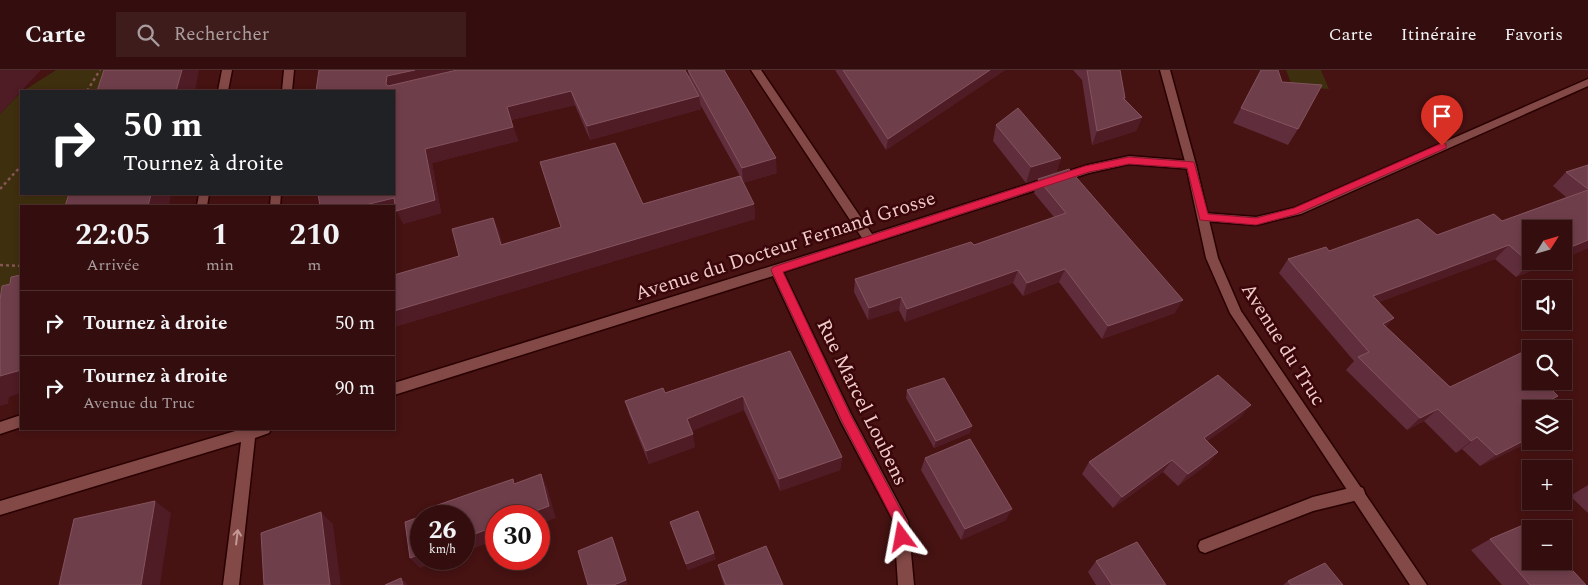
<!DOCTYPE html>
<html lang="fr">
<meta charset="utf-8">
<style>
:root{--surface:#340e0e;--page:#3f1c1c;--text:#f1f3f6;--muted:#a99c9e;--line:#4e2e2e}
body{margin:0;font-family:Spectral,serif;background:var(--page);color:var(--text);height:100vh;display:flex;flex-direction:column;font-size:19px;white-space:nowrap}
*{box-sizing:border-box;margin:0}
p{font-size:16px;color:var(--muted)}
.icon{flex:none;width:28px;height:28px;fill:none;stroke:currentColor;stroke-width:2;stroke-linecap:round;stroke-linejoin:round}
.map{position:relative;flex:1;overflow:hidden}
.sheet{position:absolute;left:20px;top:135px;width:375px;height:225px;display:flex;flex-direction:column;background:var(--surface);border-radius:0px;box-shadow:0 2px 8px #0003,0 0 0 1px var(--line)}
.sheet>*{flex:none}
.guide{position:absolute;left:20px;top:20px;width:375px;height:105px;border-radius:0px;box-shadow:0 2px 8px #0003,0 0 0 1px var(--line);background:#202124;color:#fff;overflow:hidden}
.needle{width:32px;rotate:53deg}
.tools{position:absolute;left:1522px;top:150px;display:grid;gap:10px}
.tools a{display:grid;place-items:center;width:50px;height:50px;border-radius:0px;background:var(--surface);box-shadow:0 2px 8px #0003,0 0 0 1px var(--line);font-size:25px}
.speed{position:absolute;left:410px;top:435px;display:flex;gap:10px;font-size:25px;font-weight:700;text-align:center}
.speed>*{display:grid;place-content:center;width:65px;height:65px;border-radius:50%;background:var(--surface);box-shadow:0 2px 8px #0003,0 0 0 1px var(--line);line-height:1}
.speed small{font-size:12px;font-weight:400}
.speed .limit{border:8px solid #d22;background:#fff;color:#111}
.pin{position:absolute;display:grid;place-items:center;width:42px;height:42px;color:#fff;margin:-51px -21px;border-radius:50% 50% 50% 0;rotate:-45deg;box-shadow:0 0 5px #0007}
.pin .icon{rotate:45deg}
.me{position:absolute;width:55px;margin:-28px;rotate:347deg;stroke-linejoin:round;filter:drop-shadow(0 0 4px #0008)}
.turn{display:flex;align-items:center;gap:18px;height:105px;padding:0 20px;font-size:22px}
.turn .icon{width:65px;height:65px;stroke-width:2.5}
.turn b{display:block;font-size:35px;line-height:42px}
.eta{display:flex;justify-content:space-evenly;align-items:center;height:85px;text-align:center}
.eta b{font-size:30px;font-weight:700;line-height:35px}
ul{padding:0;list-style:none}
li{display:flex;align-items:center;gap:15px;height:65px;padding:0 20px;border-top:1px solid var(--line)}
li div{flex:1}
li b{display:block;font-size:19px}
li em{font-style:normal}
header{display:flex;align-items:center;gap:30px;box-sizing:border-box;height:70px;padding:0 25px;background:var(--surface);border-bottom:1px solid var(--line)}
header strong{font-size:24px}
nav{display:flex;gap:28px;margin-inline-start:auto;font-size:18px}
.search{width:350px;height:45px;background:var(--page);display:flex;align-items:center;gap:12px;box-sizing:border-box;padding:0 18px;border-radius:0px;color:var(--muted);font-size:19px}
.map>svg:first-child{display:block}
</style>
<header>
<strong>Carte</strong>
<div class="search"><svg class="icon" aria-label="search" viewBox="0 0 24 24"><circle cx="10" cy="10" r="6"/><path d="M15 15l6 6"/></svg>Rechercher</div>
<nav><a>Carte</a><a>Itinéraire</a><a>Favoris</a></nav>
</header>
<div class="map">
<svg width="1588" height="515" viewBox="0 0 1588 515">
<rect width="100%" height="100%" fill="#461212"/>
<path fill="#3e2f0e" d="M56,0H127L120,21H23Z
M1286,0H1321L1329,19L1292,16Z
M21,22V124H91L88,136H21V234L0,260V44Z"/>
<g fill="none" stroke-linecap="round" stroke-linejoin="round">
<g stroke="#290001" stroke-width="3">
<path id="service" d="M222,0H232L228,21H218Z
M199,124H209L207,136H197Z
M21,345V357L0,364V352Z"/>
</g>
<g stroke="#290001" stroke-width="3">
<path id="minor" d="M284,0H294L292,21H282Z
M751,0H761L872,164L1088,95L1129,86L1191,91L1196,95L1191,99L1129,94L1089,103L783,202L851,344L908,451L914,515H898L894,452L841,352L773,206L394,325V313L862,168Z
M1588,9V16L1301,144L1256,155L1204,151L1198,147L1204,143L1256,147L1294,138Z
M271,124H281L280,136H270Z
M242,359H271L269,363L255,368L239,515H223L241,372L0,445V431Z
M1358,416L1363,418L1365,423L1363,428L1358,430L1313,441L1205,483L1200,481L1198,476L1200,471L1313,427Z"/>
</g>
<g stroke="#290001" stroke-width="3">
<path id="tertiary" d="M1160,0H1170L1196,95L1218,188L1241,241L1427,515H1410L1230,243L1206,188L1186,95Z"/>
</g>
<path stroke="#845655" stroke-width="2.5" stroke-dasharray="3 3" stroke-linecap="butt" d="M87,21L100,0
M0,119L21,96
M0,195L21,196"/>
<use href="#service" fill="#834946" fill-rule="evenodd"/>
<use href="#minor" fill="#834946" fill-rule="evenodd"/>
<use href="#tertiary" fill="#834946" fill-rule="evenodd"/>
</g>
<path fill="#602d3c" d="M688,0L777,103L743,113L754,134L755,149L394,257V205L459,186L493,148L499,162L502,174L740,106L700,34L701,39L590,70L575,35L511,50L518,71L432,93L441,143L403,154L394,21L689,7Z
M835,0H1005L886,80Z
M1073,0H1120L1125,29L1142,47L1136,61L1092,75L1082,10Z
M1261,0L1298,59L1288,75L1233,53Z
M996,55L1061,88L1056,103L1026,113L993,71Z
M1588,95V178L1564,188L1531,191H1555L1516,207L1495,189L1379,232L1386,257L1450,317L1531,311H1556L1548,317L1531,339V371L1480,396L1462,379L1456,383L1424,351L1407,360L1346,300L1354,291L1279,203L1288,189L1329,181L1437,165L1502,151L1566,127L1553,116L1566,102Z
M1038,109L1175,243L1102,269L1059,212L1023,226L1013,213L905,252L899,240L868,250L854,222L855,209L974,175L1054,147L1034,123Z
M790,281L842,387L840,400L780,421L744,340L691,361L695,377L649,394L629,344L625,331L665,323Z
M907,320L970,363L934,378L906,328Z
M1240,348L1207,371L1218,382L1208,394L1178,416L1163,402L1113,438L1082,404L1089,392Z
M925,388L1006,450L961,470L921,400Z
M1588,415V443L1570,426Z
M670,452L716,489L688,500Z
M1490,469L1586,515H1502L1471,480Z
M1096,491L1166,515H1096L1088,502Z
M718,495L783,515H724L721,506Z
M1288,511L1343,515H1283Z"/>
<path fill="#4f1b25" d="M0,0H41L0,44Z
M182,0H199L195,21H176Z
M415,0H478L393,21L386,14L387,6Z
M990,0H1005L886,80L888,69Z
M571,21L575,35L511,50L518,71L432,93L441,143L403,154L397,142L394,143V136H361L425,79L507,37Z
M699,26L701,39L590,70L587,56Z
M1142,47L1136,61L1092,75L1097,61Z
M776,88L777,103L743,113L742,98Z
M1061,88L1056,103L1026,113L1031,97Z
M151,124H171L169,136H148Z
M754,134L755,149L394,257V241Z
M493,148L499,162L506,189L501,175Z
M1588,170V178L1564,188V180Z
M1509,175L1495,189L1361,239L1373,226Z
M1535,191H1555L1516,207L1530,193Z
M1065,199L1059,212L1023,226L1027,213Z
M1018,200L1013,213L905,252L907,239Z
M901,227L899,240L868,250L869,238Z
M1183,230L1175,243L1102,269L1108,256Z
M1394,248L1382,262L1383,254Z
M21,300V323L9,327L8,334L0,336V306Z
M1552,311H1556L1546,318V314Z
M743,326L744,340L690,362L687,349Z
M1558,326L1541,339V335Z
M1251,335L1240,348L1194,380L1204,368Z
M1438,339L1424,351L1407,360L1420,348Z
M972,356L970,363L934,378L936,371Z
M693,364L695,377L649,394L646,381Z
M1477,367L1462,379L1456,383L1471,371Z
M1531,367V371L1480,396L1496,385Z
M1218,382L1208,394L1178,416L1188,404Z
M842,387L840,400L780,421L779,409Z
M1172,390L1163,402L1113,438L1122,427Z
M541,404L547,417L556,448L539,454V446H522Z
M155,431L171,443L160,515H141Z
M1012,439L1006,450L961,470L965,459Z
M321,442L333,454L341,515H330Z
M496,456V470L464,482V468Z
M612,467L615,473L628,515H614Z
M714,483L716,489L688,500L686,494Z
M421,484V489H446L420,498L410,488Z
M401,508L408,515H403Z"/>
<path fill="#6f3e4b" stroke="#83545f" d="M104,0H182L176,21H97Z
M319,0H415L387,6L386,14L388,16L457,0H685L699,26L587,56L571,21L507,37L513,57L425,79L435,130L396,141L394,128L361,136H320L318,124H394V21H316Z
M688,0H724L776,88L742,98Z
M843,0H990L888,69Z
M1087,0H1120L1125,28H1123L1142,47L1097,61Z
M1261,0H1278L1282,12L1322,15L1298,59L1241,38Z
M1018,38L1061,88L1031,97L996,55Z
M615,73L643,134L740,106L754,134L394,241V205L459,186L452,159L493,148L501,175L561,157L540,92Z
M1588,95V119L1566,102Z
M1069,99L1183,230L1108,256L1065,199L1027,213L1018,200L907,239L901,227L869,238L855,209L971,172L974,175L1066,143L1038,109Z
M1588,120V170L1564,180V159H1531V191H1535L1530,193L1509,175L1373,226L1394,248L1383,254L1450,317L1529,279L1531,280V311H1552L1546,314L1558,326L1541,335L1546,339H1531V367L1496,385L1477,367L1471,371L1438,339L1420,348L1358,287L1369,282L1288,189L1326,177L1329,181L1418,149L1437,165L1494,144L1502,151Z
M69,124H151L148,136H65Z
M21,205V300L0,306V230L2,216L10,214L11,207Z
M790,281L842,387L779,409L743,326L687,349L693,364L646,381L625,331L663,318L665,323Z
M1218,305L1251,335L1204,368L1218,382L1188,404L1172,390L1122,427L1089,392Z
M944,308L972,356L936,371L907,320Z
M970,369L1012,439L965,459L925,388Z
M541,404L549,436L522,446H496V456L464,468V446H421V484L410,488L405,452L433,442L432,437L472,423L513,409L514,414Z
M155,431L141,515H59L74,449Z
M698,441L714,483L686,494L670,452Z
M321,442L330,515H264L261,463Z
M1528,453L1533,459H1531V491H1564L1586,515H1530L1490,469Z
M612,467L626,510L614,515H588L578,481Z
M1137,472L1166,515H1112L1096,491Z
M766,476L783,515H726L718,495Z
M1325,493L1343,515H1291L1288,511Z
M401,508L403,515H385Z"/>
<defs><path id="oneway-shaft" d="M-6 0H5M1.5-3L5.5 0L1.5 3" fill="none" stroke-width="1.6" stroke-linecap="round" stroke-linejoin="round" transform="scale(1.25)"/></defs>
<use stroke="#c49895" href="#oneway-shaft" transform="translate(237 467) rotate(-83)"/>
<path fill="#e11d48" stroke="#92132f" d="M1442,73L1446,74V78L1297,144L1256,155L1200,150L1187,98L1129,94L1089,102L783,202L850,344L907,452L909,467L907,472L902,474L897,472L894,452L842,351L771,200L773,197L1085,96L1129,87L1194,92L1208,144L1256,148L1294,138Z"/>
<g text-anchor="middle" stroke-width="5" stroke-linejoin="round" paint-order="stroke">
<g font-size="20" fill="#efccc9" stroke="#3a0609">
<text transform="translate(785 175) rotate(-18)" y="7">Avenue du Docteur Fernand Grosse</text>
<text transform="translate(1284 274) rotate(58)" y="7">Avenue du Truc</text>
<text transform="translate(863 332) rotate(64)" y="7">Rue Marcel Loubens</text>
</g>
</g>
</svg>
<div class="tools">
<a><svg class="needle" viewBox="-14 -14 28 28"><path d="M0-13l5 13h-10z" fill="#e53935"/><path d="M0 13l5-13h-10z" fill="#a99c9e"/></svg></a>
<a><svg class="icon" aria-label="sound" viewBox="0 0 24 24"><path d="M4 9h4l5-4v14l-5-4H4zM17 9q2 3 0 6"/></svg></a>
<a><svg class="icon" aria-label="search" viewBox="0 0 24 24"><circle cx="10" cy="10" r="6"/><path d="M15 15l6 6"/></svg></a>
<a><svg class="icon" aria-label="layers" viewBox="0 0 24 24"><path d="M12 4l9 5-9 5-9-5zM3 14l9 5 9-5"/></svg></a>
<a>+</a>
<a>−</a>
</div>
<div class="speed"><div>26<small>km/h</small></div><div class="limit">30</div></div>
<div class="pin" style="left:1442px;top:76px;background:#d93025"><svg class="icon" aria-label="arrive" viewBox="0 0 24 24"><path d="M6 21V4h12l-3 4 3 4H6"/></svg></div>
<svg class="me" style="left:902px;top:467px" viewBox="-20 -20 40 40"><path d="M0-17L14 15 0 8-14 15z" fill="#e11d48" stroke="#fff" stroke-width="4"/></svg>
<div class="guide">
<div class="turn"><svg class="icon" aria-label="right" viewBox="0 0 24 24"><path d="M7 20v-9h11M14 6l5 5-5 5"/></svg><div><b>50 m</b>Tournez à droite</div></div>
</div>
<section class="sheet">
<div class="eta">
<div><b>22:05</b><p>Arrivée</p></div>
<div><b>1</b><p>min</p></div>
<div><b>210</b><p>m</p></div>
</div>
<ul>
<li><svg class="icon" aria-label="right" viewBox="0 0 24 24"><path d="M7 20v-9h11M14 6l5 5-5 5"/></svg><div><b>Tournez à droite</b></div><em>50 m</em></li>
<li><svg class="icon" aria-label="right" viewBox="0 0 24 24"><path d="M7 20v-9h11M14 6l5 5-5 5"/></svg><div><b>Tournez à droite</b><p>Avenue du Truc</p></div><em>90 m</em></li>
</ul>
</section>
</div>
